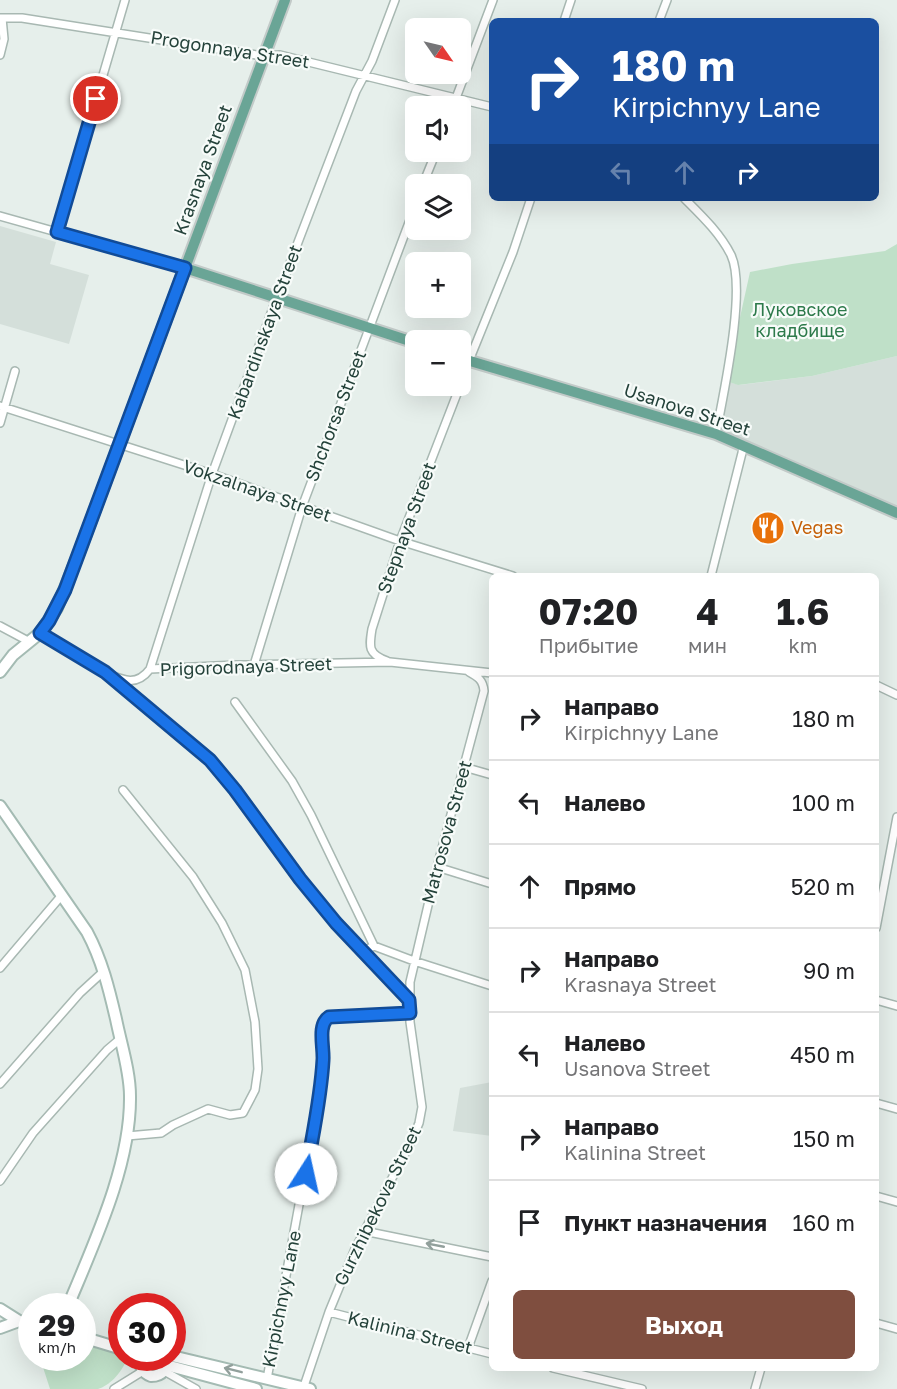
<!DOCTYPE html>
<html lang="ru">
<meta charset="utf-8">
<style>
:root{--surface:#fff;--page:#f6f6f6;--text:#202124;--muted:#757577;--line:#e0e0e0;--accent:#7f4e3f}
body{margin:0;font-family:"Golos Text",sans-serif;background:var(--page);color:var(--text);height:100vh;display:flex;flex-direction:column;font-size:22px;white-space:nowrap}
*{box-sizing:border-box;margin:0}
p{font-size:20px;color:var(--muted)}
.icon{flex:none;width:33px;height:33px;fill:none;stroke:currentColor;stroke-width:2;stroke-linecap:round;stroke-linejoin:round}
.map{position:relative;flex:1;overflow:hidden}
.side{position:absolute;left:489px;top:573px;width:390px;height:798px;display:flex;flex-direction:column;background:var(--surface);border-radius:9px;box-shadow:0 6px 24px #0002}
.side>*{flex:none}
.hud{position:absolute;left:489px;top:18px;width:390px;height:183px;border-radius:9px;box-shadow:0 6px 24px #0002;background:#1a4fa0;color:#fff;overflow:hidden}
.needle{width:39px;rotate:124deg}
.tools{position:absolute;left:405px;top:18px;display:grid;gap:12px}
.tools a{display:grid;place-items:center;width:66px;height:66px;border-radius:9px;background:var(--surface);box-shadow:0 6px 24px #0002;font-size:30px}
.speed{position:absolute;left:18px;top:1293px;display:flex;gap:12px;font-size:30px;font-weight:700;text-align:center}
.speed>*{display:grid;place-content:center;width:78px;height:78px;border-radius:50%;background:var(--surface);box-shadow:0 6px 24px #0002;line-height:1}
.speed small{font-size:15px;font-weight:400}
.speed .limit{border:9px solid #d22;background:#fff;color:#111}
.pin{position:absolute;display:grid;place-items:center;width:51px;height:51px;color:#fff;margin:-26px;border:3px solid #fff;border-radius:50%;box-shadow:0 2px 6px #0007}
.me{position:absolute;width:66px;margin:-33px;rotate:10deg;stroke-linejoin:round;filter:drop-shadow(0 0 4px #0008)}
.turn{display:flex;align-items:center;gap:21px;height:126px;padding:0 24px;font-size:27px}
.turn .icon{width:78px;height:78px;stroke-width:2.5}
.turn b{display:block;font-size:42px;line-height:51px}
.lanes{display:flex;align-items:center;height:57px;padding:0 24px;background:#0003;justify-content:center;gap:30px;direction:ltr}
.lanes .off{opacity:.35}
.eta{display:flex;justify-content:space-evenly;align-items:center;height:102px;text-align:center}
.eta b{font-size:36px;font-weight:700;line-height:42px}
.button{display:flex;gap:12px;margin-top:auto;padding:12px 24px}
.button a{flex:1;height:69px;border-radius:9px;background:var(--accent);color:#fff;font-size:24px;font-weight:700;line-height:69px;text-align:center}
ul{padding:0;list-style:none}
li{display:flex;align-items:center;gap:18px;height:84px;padding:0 24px;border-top:2px solid var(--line)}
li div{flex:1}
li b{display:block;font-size:22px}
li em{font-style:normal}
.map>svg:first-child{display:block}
</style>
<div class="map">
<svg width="897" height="1389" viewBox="0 0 897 1389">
<rect width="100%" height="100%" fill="#e6efeb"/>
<path fill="#d4dfda" d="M0,226L56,242L50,264L89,275L69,344L0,324Z
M897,356V513L716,434L726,381L739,385L812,376Z
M492,1082V1136L453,1131L460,1088Z"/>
<path fill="#bfe0c8" d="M897,244V356L812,376L738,385L726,381L750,272L792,264L885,251Z
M83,1345L113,1352L123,1358L125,1363C121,1373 109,1386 98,1389C87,1389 62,1389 50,1389L40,1358H82Z"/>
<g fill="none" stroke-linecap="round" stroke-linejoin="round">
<g stroke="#a8b8b2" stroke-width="10">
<path id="street" d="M0,18H22L263,56L280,55L492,107
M564,21L571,0
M659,21L667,0
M0,55L4,39L2,18
M453,106L493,0
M423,184L436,152
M684,198C701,215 720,233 731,255C747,289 723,395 716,434
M0,216L185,268
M57,232L125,0
M460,383L513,252L531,198
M0,406L212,474L400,541L513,576
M0,423L15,371
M711,576L744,445
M0,626L28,641
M40,633C62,646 101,675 126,680C136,682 144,677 150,669L237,665L390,662L492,673
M387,661C368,654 369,647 372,629L400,541L460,386
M254,665L302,507L416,204
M150,669L212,474L277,297L356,91L372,61L395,0
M111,677L210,760L235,790L300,879L336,923L409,1000
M876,685L897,695
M235,702L292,781L311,815L374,946
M464,767L492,775
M123,790L193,877L222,923L245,970L255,1022L258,1069L255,1090L243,1113L230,1115L208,1109L173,1125L161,1133L127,1136
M437,867L492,884
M876,928L897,817
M361,952L374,946L414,961L492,986
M0,968L62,895
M876,1000L897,1006
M0,1084L80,993L104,971
M876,1103L897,1109
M0,1181L33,1133L107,1050L120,1039
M876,1196L897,1202
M364,1231L492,1257
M329,1312L492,1354
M876,1323L897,1329
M468,1348L492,1281
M553,1368L642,1389
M164,1371L196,1389
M267,1379L319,1096L323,1059L322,1025L324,1020L329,1017L410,1013
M114,1389L143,1371
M303,1389L329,1312L355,1249L411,1142L419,1123L422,1107L410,1022V982L437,867L484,691C483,680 478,677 469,672
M755,1389L761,1368"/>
</g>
<g stroke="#a4bbb3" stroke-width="14">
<path id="secondary" d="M0,672L13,655L40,633L57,608L80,550L185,268
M0,806L87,932C102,960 109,989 116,1019C121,1044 130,1071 130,1096C131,1165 94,1243 68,1306
M0,1309L19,1321
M0,1328L19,1321L32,1324
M82,1337L122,1349
M172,1356L310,1389
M142,1358C138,1366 143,1373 151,1376C162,1376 169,1368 165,1358
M166,1365L256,1389"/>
</g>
<g stroke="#c2cac8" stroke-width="14">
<path id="primary" d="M285,0L185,268L416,343
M460,358L716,434L897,513"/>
</g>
<use href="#street" stroke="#fff" stroke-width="7"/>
<use href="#secondary" stroke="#fff" stroke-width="10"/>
<use href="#primary" stroke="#6aa596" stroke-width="10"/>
</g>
<defs><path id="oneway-shaft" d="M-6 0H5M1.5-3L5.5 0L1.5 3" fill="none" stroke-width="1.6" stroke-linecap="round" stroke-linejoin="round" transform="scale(1.5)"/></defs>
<g stroke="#92a09c">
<use href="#oneway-shaft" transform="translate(435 1245) rotate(-169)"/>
<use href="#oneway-shaft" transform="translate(233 1370) rotate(-166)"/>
</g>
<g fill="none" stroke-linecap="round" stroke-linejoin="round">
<g stroke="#114b97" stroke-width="15">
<path id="route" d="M96,99L57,232L185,268L65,590L49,621L40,633L105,672L210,760L235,790L300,879L336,923L409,1000L410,1013L329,1017C317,1025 324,1047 323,1060C321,1098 312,1137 306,1174"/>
</g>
<use href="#route" stroke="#1a73e8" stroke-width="10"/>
</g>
<defs>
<g id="restaurant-disc" transform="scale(1.725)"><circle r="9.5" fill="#e8710a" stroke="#f7fbf9"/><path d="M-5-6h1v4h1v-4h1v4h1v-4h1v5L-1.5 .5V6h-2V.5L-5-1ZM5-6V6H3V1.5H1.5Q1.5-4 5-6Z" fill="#fff"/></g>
</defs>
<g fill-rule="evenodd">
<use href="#restaurant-disc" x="768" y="528"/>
</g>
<g text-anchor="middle" stroke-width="4.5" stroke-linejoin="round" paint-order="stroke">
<g font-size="18" fill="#24423a" stroke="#f7fbf9">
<text transform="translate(230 50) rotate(9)" y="6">Progonnaya Street</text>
<text transform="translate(203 170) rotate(-70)" y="6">Krasnaya Street</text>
<text transform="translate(265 332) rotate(-70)" y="6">Kabardinskaya Street</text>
<text transform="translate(687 410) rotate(18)" y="6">Usanova Street</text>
<text transform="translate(336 416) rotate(-69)" y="6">Shchorsa Street</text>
<text transform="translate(257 491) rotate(19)" y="6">Vokzalnaya Street</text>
<text transform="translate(407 528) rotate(-70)" y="6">Stepnaya Street</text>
<text transform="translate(246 667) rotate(-2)" y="6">Prigorodnaya Street</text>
<text transform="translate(447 832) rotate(-75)" y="6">Matrosova Street</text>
<text transform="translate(378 1206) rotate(-64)" y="6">Gurzhibekova Street</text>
<text transform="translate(282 1299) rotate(-79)" y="6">Kirpichnyy Lane</text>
<text transform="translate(410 1333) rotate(14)" y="6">Kalinina Street</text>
</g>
<g font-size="18" fill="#2d7a4b" stroke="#f7fbf9">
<text x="800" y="316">Луковское<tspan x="800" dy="21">кладбище</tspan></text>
</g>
<g font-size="18" fill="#c56008" stroke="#f7fbf9" text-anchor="start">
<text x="791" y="534">Vegas</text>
</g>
</g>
</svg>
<div class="tools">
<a><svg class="needle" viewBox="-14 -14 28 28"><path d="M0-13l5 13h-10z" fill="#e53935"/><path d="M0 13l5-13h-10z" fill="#757577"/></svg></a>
<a><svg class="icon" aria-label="sound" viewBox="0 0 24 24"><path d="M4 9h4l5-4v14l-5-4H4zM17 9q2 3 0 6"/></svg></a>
<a><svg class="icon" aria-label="layers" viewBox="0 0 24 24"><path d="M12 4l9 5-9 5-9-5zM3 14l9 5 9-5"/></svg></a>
<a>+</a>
<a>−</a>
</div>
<div class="speed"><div>29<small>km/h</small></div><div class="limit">30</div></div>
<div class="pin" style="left:96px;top:99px;background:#d93025"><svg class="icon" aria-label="arrive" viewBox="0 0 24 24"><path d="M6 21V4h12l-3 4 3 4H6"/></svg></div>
<svg class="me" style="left:306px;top:1174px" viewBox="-20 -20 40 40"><circle r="19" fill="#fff"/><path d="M0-13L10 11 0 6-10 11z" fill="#1a73e8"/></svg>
<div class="hud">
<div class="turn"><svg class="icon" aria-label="right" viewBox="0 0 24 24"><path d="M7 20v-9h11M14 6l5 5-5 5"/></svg><div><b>180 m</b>Kirpichnyy Lane</div></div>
<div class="lanes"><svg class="icon off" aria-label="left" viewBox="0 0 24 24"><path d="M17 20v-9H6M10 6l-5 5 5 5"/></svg><svg class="icon off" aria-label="ahead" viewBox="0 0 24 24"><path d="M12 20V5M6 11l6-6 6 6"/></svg><svg class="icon" aria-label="right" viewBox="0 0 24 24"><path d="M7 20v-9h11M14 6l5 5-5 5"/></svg></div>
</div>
<section class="side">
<div class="eta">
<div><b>07:20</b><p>Прибытие</p></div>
<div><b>4</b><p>мин</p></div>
<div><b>1.6</b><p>km</p></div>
</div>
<ul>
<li><svg class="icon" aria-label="right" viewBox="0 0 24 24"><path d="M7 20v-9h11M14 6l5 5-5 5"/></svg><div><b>Направо</b><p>Kirpichnyy Lane</p></div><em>180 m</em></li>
<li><svg class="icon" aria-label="left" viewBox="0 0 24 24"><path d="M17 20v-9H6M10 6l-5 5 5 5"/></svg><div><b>Налево</b></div><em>100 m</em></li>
<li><svg class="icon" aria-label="ahead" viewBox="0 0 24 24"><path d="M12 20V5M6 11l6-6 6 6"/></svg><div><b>Прямо</b></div><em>520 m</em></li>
<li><svg class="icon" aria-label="right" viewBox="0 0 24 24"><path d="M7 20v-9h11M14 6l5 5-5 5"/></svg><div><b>Направо</b><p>Krasnaya Street</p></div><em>90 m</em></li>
<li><svg class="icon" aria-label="left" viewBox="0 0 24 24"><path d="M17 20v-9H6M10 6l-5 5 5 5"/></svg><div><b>Налево</b><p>Usanova Street</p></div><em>450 m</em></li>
<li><svg class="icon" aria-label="right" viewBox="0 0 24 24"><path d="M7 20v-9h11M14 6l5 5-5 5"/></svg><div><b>Направо</b><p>Kalinina Street</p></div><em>150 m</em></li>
<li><svg class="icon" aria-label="arrive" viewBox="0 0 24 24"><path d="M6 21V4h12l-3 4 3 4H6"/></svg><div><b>Пункт назначения</b></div><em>160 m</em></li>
</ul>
<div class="button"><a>Выход</a></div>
</section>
</div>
